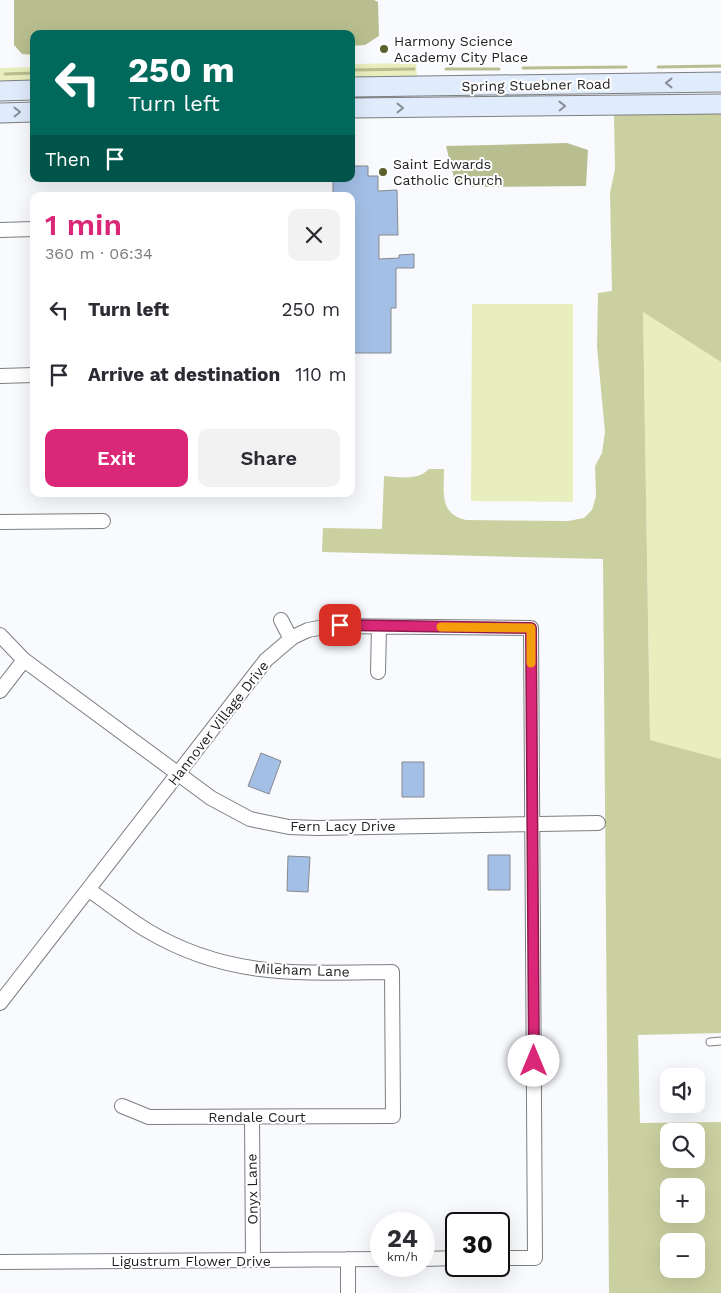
<!DOCTYPE html>
<meta charset="utf-8">
<style>
:root{--surface:#fff;--page:#f2f2f3;--text:#2b2b33;--muted:#7c7c81;--accent:#db2777}
body{margin:0;font-family:"Work Sans",sans-serif;background:var(--page);color:var(--text);height:100vh;display:flex;flex-direction:column;font-size:19px;white-space:nowrap}
*{box-sizing:border-box;margin:0}
p{font-size:16px;color:var(--muted)}
.icon{flex:none;width:28px;height:28px;fill:none;stroke:currentColor;stroke-width:2;stroke-linecap:round;stroke-linejoin:round}
.map{position:relative;flex:1;overflow:hidden}
.details{position:absolute;left:30px;top:192px;width:325px;height:305px;display:flex;flex-direction:column;background:var(--surface);border-radius:10px;box-shadow:0 5px 20px #0002}
.details>*{flex:none}
.banner{position:absolute;left:30px;top:30px;width:325px;height:152px;border-radius:10px;box-shadow:0 5px 20px #0002;background:#00695c;color:#fff;overflow:hidden}
.tools{position:absolute;left:660px;top:1068px;display:grid;gap:10px}
.tools a{display:grid;place-items:center;width:45px;height:45px;border-radius:10px;background:var(--surface);box-shadow:0 5px 20px #0002;font-size:25px}
.speed{position:absolute;left:370px;top:1212px;display:flex;gap:10px;font-size:25px;font-weight:700;text-align:center}
.speed>*{display:grid;place-content:center;width:65px;height:65px;border-radius:50%;background:var(--surface);box-shadow:0 5px 20px #0002;line-height:1}
.speed small{font-size:12px;font-weight:400}
.speed .limit{border:2px solid #111;border-radius:8px;background:#fff;color:#111}
.pin{position:absolute;display:grid;place-items:center;width:42px;height:42px;color:#fff;margin:-21px;border-radius:10px;box-shadow:0 2px 8px #0006}
.me{position:absolute;width:55px;margin:-28px;rotate:0deg;stroke-linejoin:round;filter:drop-shadow(0 0 4px #0008)}
.turn{display:flex;align-items:center;gap:18px;height:105px;padding:0 15px;font-size:22px}
.turn .icon{width:65px;height:65px;stroke-width:2.5}
.turn b{display:block;font-size:35px;line-height:42px}
.then{display:flex;align-items:center;height:48px;padding:0 15px;background:#0003;gap:10px;font-size:19px}
.round{display:grid;place-items:center;flex:none;width:52px;height:52px;border-radius:10px;background:var(--page)}
.overview{display:flex;align-items:center;justify-content:space-between;height:85px;padding:0 15px}
h1{font-size:30px;font-weight:600;line-height:38px;color:var(--accent)}
.action{display:flex;gap:10px;margin-top:auto;padding:10px 15px}
.action a{flex:1;height:58px;border-radius:10px;background:var(--accent);color:#fff;font-size:20px;font-weight:600;line-height:58px;text-align:center}
.action a+a{background:var(--page);color:var(--text)}
ul{padding:0;list-style:none}
li{display:flex;align-items:center;gap:15px;height:65px;padding:0 15px}
li div{flex:1}
li b{display:block;font-size:19px}
li em{font-style:normal}
.map>svg:first-child{display:block}
</style>
<div class="map">
<svg width="721" height="1293" viewBox="0 0 721 1293">
<rect width="100%" height="100%" fill="#f8fafe"/>
<path fill="#e8eebe" d="M416,63L417,78L351,79V64Z
M34,67V83H0V68Z
M472,304H573V502L471,501Z
M643,312L721,362V759L650,740Z"/>
<path fill="#cbd0a1" fill-rule="evenodd" d="M721,109V362L643,312L650,740L721,759V1033L638,1035L640,1123L721,1122V1293H609L603,559L322,552L323,528L382,529L384,476C401,477 417,481 429,469H444C444,492 439,514 466,520L568,521L584,518L592,510L596,496L595,466L602,453L605,432L597,347L598,293L612,291L610,193L615,169L614,115L616,112ZM669,1131H696V1159H669ZM669,1186H696V1214H669ZM669,1241H696V1269H669Z"/>
<path fill="#b8be8f" d="M14,0H374L378,2L379,36L365,45L351,46V34H34V55L22,54L14,45Z
M567,143L588,150L586,186L472,187L455,182L446,146Z"/>
<g fill="none" stroke-linecap="round" stroke-linejoin="round">
<path stroke="#b8be8f" stroke-width="3" d="M658,67L721,66
M523,68L626,67
M446,69H499
M351,70L414,69
M5,74L34,73"/>
</g>
<path fill="#a4bfe6" stroke="#87898c" d="M351,166H368V176H378V191L397,190L398,235H379V259L399,258V255L414,254V268H396V308H391V353H351V196H333V179H351Z
M261,753L281,761L269,794L248,786Z
M402,762H424V797H402Z
M488,855H510V890H488Z
M288,856L310,857L308,892L287,891Z"/>
<g fill="none" stroke-linecap="round" stroke-linejoin="round">
<g stroke="#7c7e81" stroke-width="9">
<path id="service" d="M710,1042L721,1041"/>
</g>
<g stroke="#7c7e81" stroke-width="16">
<path id="minor" d="M0,230L34,229
M0,376L34,375
M0,522L103,521
M281,620L291,639
M0,635L24,660L211,798L250,819L289,827L317,828L598,823
M378,672L379,627
M0,691L24,660
M89,890C108,903 128,919 148,931C229,979 302,973 392,972L393,1116L149,1117L122,1106
M0,1003L266,660L293,637L308,630L330,626L531,628L535,1258H499
M252,1117L253,1260
M348,1259V1293
M424,1259L456,1258
M0,1262L381,1259"/>
</g>
<g stroke="#7c7e81" stroke-width="21">
<path id="secondary" d="M351,87L721,82
M0,91L34,90
M351,108L721,104
M0,113L34,112"/>
</g>
<use href="#service" stroke="#fff" stroke-width="7"/>
<use href="#minor" stroke="#fff" stroke-width="14"/>
<use href="#secondary" stroke="#e0ebfb" stroke-width="19"/>
</g>
<defs><path id="oneway-chevron" d="M-2-3.5L2.5 0L-2 3.5" fill="none" stroke-width="1.6" stroke-linecap="round" stroke-linejoin="round" transform="scale(1.25)"/></defs>
<g stroke="#888f98">
<use href="#oneway-chevron" transform="translate(669 83) rotate(180)"/>
<use href="#oneway-chevron" transform="translate(562 106) rotate(-1)"/>
<use href="#oneway-chevron" transform="translate(400 108)"/>
<use href="#oneway-chevron" transform="translate(17 112) rotate(-1)"/>
</g>
<g fill="none" stroke-linecap="round" stroke-linejoin="round">
<g stroke="#8e194d" stroke-width="12">
<path id="route" d="M340,625L531,628L534,1061"/>
</g>
<use href="#route" stroke="#db2777" stroke-width="9"/>
<path stroke="#f59e0b" stroke-width="9" d="M441,627L531,628V663"/>
</g>
<g fill="#5b602d" stroke="#fff" stroke-width="2">
<circle cx="384" cy="49" r="5"/>
<circle cx="383" cy="172" r="5"/>
</g>
<g text-anchor="middle" stroke-width="4" stroke-linejoin="round" paint-order="stroke">
<g font-size="14" fill="#1d1e1f" stroke="#fff" text-anchor="start">
<text x="394" y="46">Harmony Science<tspan x="394" dy="16">Academy City Place</tspan></text>
<text x="393" y="169">Saint Edwards<tspan x="393" dy="16">Catholic Church</tspan></text>
</g>
<g font-size="14" fill="#1d1e1f" stroke="#fff">
<text transform="translate(536 85) rotate(-1)" y="5">Spring Stuebner Road</text>
<text transform="translate(218 723) rotate(-52)" y="5">Hannover Village Drive</text>
<text x="343" y="831">Fern Lacy Drive</text>
<text transform="translate(302 970) rotate(2)" y="5">Mileham Lane</text>
<text x="257" y="1122">Rendale Court</text>
<text transform="translate(252 1189) rotate(-91)" y="5">Onyx Lane</text>
<text x="191" y="1266">Ligustrum Flower Drive</text>
</g>
</g>
</svg>
<div class="tools">
<a><svg class="icon" aria-label="sound" viewBox="0 0 24 24"><path d="M4 9h4l5-4v14l-5-4H4zM17 9q2 3 0 6"/></svg></a>
<a><svg class="icon" aria-label="search" viewBox="0 0 24 24"><circle cx="10" cy="10" r="6"/><path d="M15 15l6 6"/></svg></a>
<a>+</a>
<a>−</a>
</div>
<div class="speed"><div>24<small>km/h</small></div><div class="limit">30</div></div>
<div class="pin" style="left:340px;top:625px;background:#d93025"><svg class="icon" aria-label="arrive" viewBox="0 0 24 24"><path d="M6 21V4h12l-3 4 3 4H6"/></svg></div>
<svg class="me" style="left:534px;top:1061px" viewBox="-20 -20 40 40"><circle r="19" fill="#fff"/><path d="M0-13L10 11 0 6-10 11z" fill="#db2777"/></svg>
<div class="banner">
<div class="turn"><svg class="icon" aria-label="left" viewBox="0 0 24 24"><path d="M17 20v-9H6M10 6l-5 5 5 5"/></svg><div><b>250 m</b>Turn left</div></div>
<div class="then">Then<svg class="icon" aria-label="arrive" viewBox="0 0 24 24"><path d="M6 21V4h12l-3 4 3 4H6"/></svg></div>
</div>
<section class="details">
<div class="overview"><div><h1>1 min</h1><p>360 m · 06:34</p></div><a class="round"><svg class="icon" aria-label="close" viewBox="0 0 24 24"><path d="M6 6l12 12M18 6L6 18"/></svg></a></div>
<ul>
<li><svg class="icon" aria-label="left" viewBox="0 0 24 24"><path d="M17 20v-9H6M10 6l-5 5 5 5"/></svg><div><b>Turn left</b></div><em>250 m</em></li>
<li><svg class="icon" aria-label="arrive" viewBox="0 0 24 24"><path d="M6 21V4h12l-3 4 3 4H6"/></svg><div><b>Arrive at destination</b></div><em>110 m</em></li>
</ul>
<div class="action"><a>Exit</a><a>Share</a></div>
</section>
</div>
